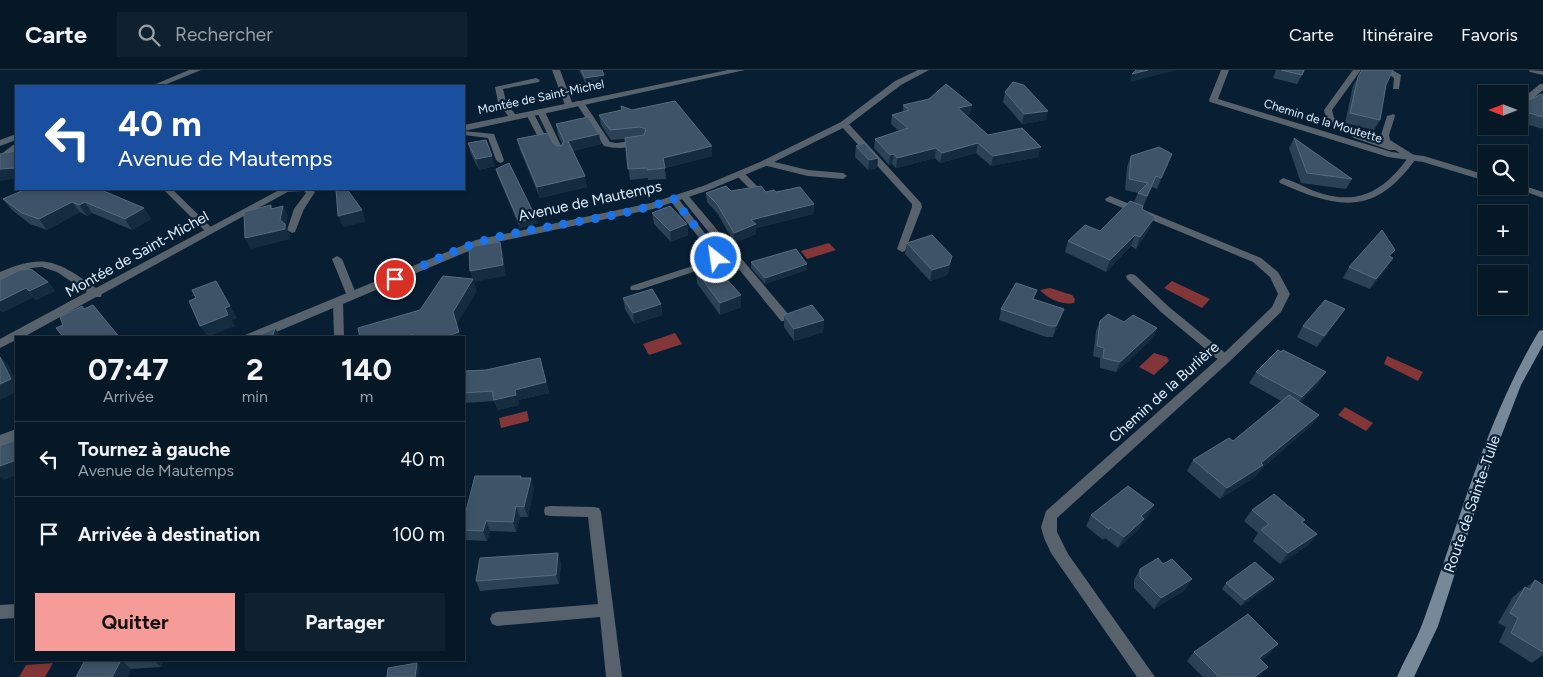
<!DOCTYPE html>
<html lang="fr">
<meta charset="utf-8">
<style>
:root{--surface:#061726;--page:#0f202e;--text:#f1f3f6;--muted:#989fa7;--line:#273643;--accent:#f59b98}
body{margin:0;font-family:Figtree,sans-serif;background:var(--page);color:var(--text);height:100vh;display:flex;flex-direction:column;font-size:19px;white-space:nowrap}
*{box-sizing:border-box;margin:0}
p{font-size:16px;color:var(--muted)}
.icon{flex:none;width:28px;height:28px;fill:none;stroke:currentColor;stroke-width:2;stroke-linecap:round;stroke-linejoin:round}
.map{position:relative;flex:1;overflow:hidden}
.details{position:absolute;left:15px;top:266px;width:450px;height:325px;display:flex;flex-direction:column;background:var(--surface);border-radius:0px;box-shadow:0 2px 8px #0003,0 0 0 1px var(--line)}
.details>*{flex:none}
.banner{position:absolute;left:15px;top:15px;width:450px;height:105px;border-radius:0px;box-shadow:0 2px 8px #0003,0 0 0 1px var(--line);background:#1a4fa0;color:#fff;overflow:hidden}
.needle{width:32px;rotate:270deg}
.controls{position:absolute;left:1478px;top:15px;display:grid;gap:10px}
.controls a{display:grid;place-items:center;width:50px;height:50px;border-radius:0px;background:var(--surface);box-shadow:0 2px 8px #0003,0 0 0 1px var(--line);font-size:25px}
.pin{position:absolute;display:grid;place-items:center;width:42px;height:42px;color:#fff;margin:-21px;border:2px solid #fff;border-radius:50%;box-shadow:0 1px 5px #0007}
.me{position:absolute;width:55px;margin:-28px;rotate:330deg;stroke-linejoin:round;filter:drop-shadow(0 0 4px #0008)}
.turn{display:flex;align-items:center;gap:18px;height:105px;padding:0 20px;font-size:22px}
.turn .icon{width:65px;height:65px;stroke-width:2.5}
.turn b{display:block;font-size:35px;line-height:42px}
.eta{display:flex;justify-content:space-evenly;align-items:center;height:85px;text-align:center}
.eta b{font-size:30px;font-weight:700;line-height:35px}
.button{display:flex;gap:10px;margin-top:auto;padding:10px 20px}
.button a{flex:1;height:58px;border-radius:0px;background:var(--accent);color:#111;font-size:20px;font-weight:700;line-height:58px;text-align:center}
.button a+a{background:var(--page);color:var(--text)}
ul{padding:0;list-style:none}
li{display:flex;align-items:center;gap:15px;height:75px;padding:0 20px;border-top:1px solid var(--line)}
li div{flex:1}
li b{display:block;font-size:19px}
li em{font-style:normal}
header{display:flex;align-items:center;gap:30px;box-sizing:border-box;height:70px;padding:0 25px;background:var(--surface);border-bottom:1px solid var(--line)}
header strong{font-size:24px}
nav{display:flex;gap:28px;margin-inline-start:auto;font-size:18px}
.search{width:350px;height:45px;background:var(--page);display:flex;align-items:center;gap:12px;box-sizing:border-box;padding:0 18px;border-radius:0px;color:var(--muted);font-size:19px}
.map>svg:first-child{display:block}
</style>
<header>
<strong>Carte</strong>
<div class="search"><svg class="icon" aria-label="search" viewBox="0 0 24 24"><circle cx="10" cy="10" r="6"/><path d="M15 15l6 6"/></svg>Rechercher</div>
<nav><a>Carte</a><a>Itinéraire</a><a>Favoris</a></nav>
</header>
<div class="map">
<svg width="1543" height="607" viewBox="0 0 1543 607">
<rect width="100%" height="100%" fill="#081f33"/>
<path fill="#823637" d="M829,173L836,180L807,189L801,181Z
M1172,211L1210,229L1202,238L1164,218Z
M1050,218L1072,225L1075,229L1074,233C1062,235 1048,229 1040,220Z
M675,263L682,274L649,285L643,274Z
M1154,283L1167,287L1169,291L1154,305L1139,297Z
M1387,286L1423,302L1418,311L1384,294Z
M1345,337L1373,353L1366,361L1338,345Z
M527,341L529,351L501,358L499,348Z
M53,593L45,607H19L26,595Z"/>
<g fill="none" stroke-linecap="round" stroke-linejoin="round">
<path fill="#57626c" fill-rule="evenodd" d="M552,0H560L573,35L572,37L565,35Z
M1353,0H1361L1332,40L1334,48L1360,64L1383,72L1381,65L1387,46L1394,44L1395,46L1389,65L1390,70L1417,87C1376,146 1340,140 1280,113L1279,111L1283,108C1297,112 1309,120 1323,124C1363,135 1385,118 1408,88L1395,80H1389L1354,68L1326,49L1324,40Z
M1383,0H1392L1401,5L1399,19H1393L1394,8Z
M1529,0L1543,1V5L1530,2Z
M536,8L540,10L539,12L503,19L506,32L518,48L511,50L498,32L495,17Z
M1540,14H1543V20L1529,32H1523V28Z
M577,31H583L610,72L616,73L640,70L644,72C634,79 616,79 604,76L576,33Z
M538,40L545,42L564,82L563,84L560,85L556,82L537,42Z
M527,42L534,44L548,71L547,73H541L540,71L526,44Z
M841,52H847L921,133L922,137L905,181L902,182L897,179L912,137V134L841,56Z
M464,61L494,64L504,90L503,92L500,93L496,90L488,68L464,65Z
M13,75H16V81L0,92V85Z
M766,90L808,100L843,103L847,106L843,109L808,106L763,95V91Z
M740,101L743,102L759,118V122H753L737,106L736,104Z
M163,119H172L213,159V163H207Z
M282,119H312L315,122L304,139L295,162L292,163L287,160L294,139L306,123L304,121L283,122Z
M684,123L687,124L789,245L790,248L789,251H781L681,128L679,126Z
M674,126L677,127L717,179L721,188L714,195L639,220H631L630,218L631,216L708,191L711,187L709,181L669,129Z
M337,186L342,189L357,226L356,228L352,229L347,226L332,189Z
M1131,204L1135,205L1169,237L1229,286L1231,289L1229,292H1221L1161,242L1127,209L1126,207L1127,205Z
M338,228L343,231L344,268H334L333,231Z
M550,436L594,437L599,438L601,442L622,607H606L600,547L497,556L492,554L490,549L492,544L497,542L598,534L588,447L550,446L545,445L544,441L545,437Z"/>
<path fill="#57626c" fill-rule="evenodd" d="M728,0H745L464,61V55Z
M918,0H929L901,15L847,56L766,96L709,120L653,139L483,175L262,268H243L245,265L476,170L651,133L703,116L760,92L841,52L895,11Z
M1221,0H1229L1218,29L1392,82L1424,86L1486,105V111L1423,92L1388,87L1210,32L1209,30Z
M1519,114L1543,122V128L1510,116H1519Z
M281,119H293L102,224L101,227H96L22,268H16V270L0,278V269L87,222L57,202L42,197L31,198L0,210V202C45,183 57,191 96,218Z
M1110,126L1261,188L1278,202L1290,224L1281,242L1229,292L1057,448V462L1068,484L1155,607H1137L1051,483L1044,468L1041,457L1046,441L1221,286L1272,237L1278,224L1270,207L1253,192L1106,131L1105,129Z
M16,359V370L0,376V365Z
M16,534V548L0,549V535Z"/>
<path fill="#57626c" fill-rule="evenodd" d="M189,0H201L162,16H151Z
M16,64V70L0,76V70Z"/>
<path fill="#789" fill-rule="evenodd" d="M1543,260V275L1521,315L1490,395L1438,556L1414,607H1397C1405,588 1416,571 1423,552C1459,453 1485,352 1539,261Z"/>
</g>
<path fill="#2b4155" d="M579,0H602L605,14L587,17Z
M1276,0H1305L1297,14L1273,8Z
M1362,0L1386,15L1380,50L1374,60L1345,53L1353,16Z
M1005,22L1046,50L1022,54L1003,32Z
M1543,25V59L1519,52V36Z
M903,35H972L970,44L966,45L988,65L1038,87L991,96L976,83L940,93L935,88L896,98L892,94L889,95L874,78L875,69L899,61L891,54L892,45L903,42Z
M632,40L712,86L665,98L666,109L648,110V108L630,110L625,69L611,70L601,55L599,45Z
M556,54L599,64L601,74L573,81L587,117L540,128L520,80L517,69L553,73L557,76L562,75V74L558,65Z
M1294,68L1352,109L1346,119L1301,113L1289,78Z
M468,73L495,96L479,100L471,84Z
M856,76L878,88L877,98L868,100L855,87Z
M1131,86L1168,95L1157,119L1152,117L1142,139L1150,158L1136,179L1131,176L1106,202L1065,182L1068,171L1100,161L1134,132L1138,123L1125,120L1127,97Z
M496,99L538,153L520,158L497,104Z
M26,119L144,138L151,149L132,160L92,143L87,146L80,142L47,160L30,154L12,140L3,129Z
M731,121L776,122L814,134L813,144L756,158V164L734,173L718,144L707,132L706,123Z
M652,143L687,154L688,165L671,172L654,154Z
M907,173L952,186L950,196L947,205L930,211L905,184Z
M1390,187L1387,198L1370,219L1343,208L1349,197Z
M751,192L807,194V200L765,214L751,198Z
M696,201L741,225V237L720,245L697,213Z
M0,210L48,212L55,221L36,230L33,227L3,242L0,240Z
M623,228L661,234L662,245L634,254L625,239Z
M1034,229L1064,239L1060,250L1053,267H1046L999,250L1001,239Z
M784,245L824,250L823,262L794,271L784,257Z
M1338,250L1317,277L1297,267L1303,256Z
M1100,251L1124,252L1157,258L1153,268L1116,302L1100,298V288L1093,286L1096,261Z
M540,288L549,323L518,330L519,335L498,340L494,331L464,333V301L486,300Z
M1256,302L1318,314L1300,333L1319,345L1311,356L1261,399L1256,406L1220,429L1187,401L1193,390L1233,371L1281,331L1249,313Z
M521,406L522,408L534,418L528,447H520L516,462L490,461L487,471L465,470L464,467V449Z
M1252,440L1302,453L1317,464L1308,475L1280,494L1253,471L1258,463L1244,451Z
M1091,445L1148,446L1144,450L1138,460L1118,478L1105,468L1103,470L1086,456Z
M561,492L559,514L480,521L476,511Z
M1140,499L1185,520L1154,539L1134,518V510Z
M1274,509L1270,515L1241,536L1222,519L1226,513Z
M1535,510L1543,515V585L1532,593L1499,572L1506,557L1498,553L1513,527L1525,517L1526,518Z
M1278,574L1270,583L1261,590L1268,597L1258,607H1203L1187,591L1194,582Z
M85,590H164L161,597L131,599Z"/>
<path fill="#152c40" d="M1148,0H1177L1130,12L1132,4Z
M604,5L605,14L587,17L585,8Z
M972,35L970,44L957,48L958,38Z
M1048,41L1046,50L1022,54L1024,44Z
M599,64L601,74L570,82L568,71Z
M978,73L976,83L940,93L942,83Z
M712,76V86L664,98L663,88Z
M1041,77L1038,87L991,96L993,86Z
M936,78L935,88L896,98L897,88Z
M894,84L892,94L889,95L890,85Z
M1172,84L1168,95L1157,119L1161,108Z
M492,86L495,96L479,100L476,89Z
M878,88L877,98L868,100L869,90Z
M16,98V109L0,111V99Z
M585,106L587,117L540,128L537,117Z
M72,132L80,142L47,160L39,149Z
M85,132L92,143L87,146L79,135Z
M814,134L813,144L756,158V164L734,173V163L751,150Z
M283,136L288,146L286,156L290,164V169L251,179L245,168L280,150Z
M144,138L151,149L132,160L125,149Z
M362,140L366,152L343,157L338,146Z
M1155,147L1150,158L1136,179L1140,167Z
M536,148L538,153L520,158L519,152Z
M687,154L688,165L671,172L670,161Z
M1135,165L1131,176L1106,202L1110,190Z
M500,172L503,183L506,206L474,212L477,221L457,254L461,268H441L453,242L473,210L470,201Z
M952,186L950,196L947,205L930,211L932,200Z
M1393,188L1387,198L1370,219L1376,209Z
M807,194V200L765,214V208Z
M216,211L237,248L232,250L235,256L208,267L200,256L225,238Z
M48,212L55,221L36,230L29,221Z
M26,218L33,227L3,242L0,239V231Z
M741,225V237L720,245V233Z
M661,234L662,245L634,254L633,243Z
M1064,239L1060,250L1053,267L1056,256Z
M1345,239L1338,250L1317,277L1324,266Z
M824,250L823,262L794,271V259Z
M275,258L281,268H272Z
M1157,258L1153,268L1116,302L1120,292Z
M413,264L414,268H403Z
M0,286L8,295L16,310V322L0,330Z
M1326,302L1318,314L1294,339L1302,327Z
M546,312L549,323L518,330L519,335L498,340L494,330L515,320Z
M1319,345L1311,356L1261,399L1256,406L1220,429L1227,418L1261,393Z
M16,390V405L4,410L0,407V396Z
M531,408L534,418L528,447L524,437Z
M1154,435L1148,446L1144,450L1138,460L1118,478L1124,467L1141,446Z
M516,436L520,447L516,462L513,452Z
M486,451L490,461L487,471L483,461Z
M1317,464L1308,475L1280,494L1288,483Z
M558,483L561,492L559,514L556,505Z
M1192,509L1185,520L1154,539L1161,528Z
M1274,509L1270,515L1241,536L1245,530Z
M1278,574L1270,583L1251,597L1259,588Z
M121,590L131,599L128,607H112Z
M153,590H164L161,597Z
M417,593L420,598L419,607H415Z
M1268,597L1260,606L1258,607H1254Z"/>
<path fill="#3e5367" stroke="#576b7e" d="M581,0H602L604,5L585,8Z
M1136,0H1148L1132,4Z
M1281,0H1304L1302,5Z
M1362,0H1393L1386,15L1380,50L1350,43L1358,7Z
M1013,12L1024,15L1048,41L1024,44L1005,22Z
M946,14L972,35L958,38L988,65L1022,58L1041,77L993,86L978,73L942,83L936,78L897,88L894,84L890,85L875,69L908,58L892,45L909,40L903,35L929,29Z
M1541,24L1543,25V47L1519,40V36Z
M675,31L712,76L663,88L665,98L647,100V98L628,99L625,68L644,65L646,59L640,57L610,60L599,45L622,40L621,36L632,40Z
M588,47L599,64L568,71L585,106L537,117L517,69L548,63L553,73L557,76L562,75L564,71L556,54Z
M1294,68L1352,109L1307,103Z
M486,70L492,86L476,89L468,73Z
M864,73L878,88L869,90L856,76Z
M1159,77L1172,84L1161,108L1156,106L1147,126L1138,123L1148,113L1129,109L1131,86Z
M16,81V98L0,99V84Z
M509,93L536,148L519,152L496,99Z
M726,116L731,121L761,116L766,122L774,120L776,122L800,117L814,134L751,150L756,154L734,163L717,134L706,123Z
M26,119H99L144,138L125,149L85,132L79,135L72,132L39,149L22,143L3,129Z
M336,119H347L362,140L338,146Z
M1130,131L1143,136L1142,139L1155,147L1140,167L1135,165L1110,190L1068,171L1085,155L1100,161Z
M271,135V139L283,136L280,150L285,154V159L245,168L244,142Z
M670,136L687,154L670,161L652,143Z
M1382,160L1395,180L1389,186L1393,188L1376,209L1349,197Z
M932,165L952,186L949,195L932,200L907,173Z
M500,172L503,195L470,201L469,177Z
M796,179L807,194L765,208L751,192Z
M715,196L741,225L720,233L696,201Z
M31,199L48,212L29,221L26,218L0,231V210L20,200Z
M443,206L473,209L453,242L459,262L441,268H414L413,264L403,268H360L358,258L420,240Z
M216,211L230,236L225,238L228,245L200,256L189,231L196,228L192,220Z
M1016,213L1037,220L1033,229L1064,239L1056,256H1050L1001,239Z
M652,219L661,234L633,243L623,228Z
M1325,230L1345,239L1324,266L1303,256Z
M93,235L120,268H64L56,258L63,255L60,247L82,236L84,239Z
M812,235L824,250L794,259L784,245Z
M1108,244L1124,252L1133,245L1157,258L1120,292L1103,288L1104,278L1097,276L1100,251Z
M275,258L272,268H254Z
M1278,280L1281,282L1283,280L1326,302L1302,327L1256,302Z
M0,287L11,309L0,314Z
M540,288L546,312L515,320L516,325L494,330L492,321L464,323V301L486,300Z
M1289,325L1319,345L1261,393L1263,395L1227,418L1193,390L1229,368L1233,371Z
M16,370V390L0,396V376Z
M475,406H521L520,408H531L524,437L516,436L513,452L486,451L483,461L464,460V449Z
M1128,416L1154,435L1141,446L1144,449L1124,467L1110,457L1109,459L1091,445Z
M1274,424L1305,450L1302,452L1317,464L1288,483L1261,460L1269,454L1252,440Z
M558,483L556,505L476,511L480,488Z
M1158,488L1163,494L1172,489L1192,509L1161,528L1140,507V499Z
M1255,492L1274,509L1245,530L1226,513Z
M1535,510L1543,515V582L1511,563L1518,548L1510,543L1525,517L1530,520Z
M1248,544L1278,574L1259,588L1268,597L1254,607H1219L1194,582Z
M85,590H121L112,607H76Z
M417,593L415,607H387L388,598Z"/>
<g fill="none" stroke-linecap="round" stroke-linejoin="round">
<path stroke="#1a73e8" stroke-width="9" stroke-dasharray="0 16.2" d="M395,209C427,194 460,176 494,168C554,153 617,149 674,129L714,181L716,188"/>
</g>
<g text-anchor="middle" stroke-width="4.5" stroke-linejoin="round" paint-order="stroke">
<g font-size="12" fill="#deecfa" stroke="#081f33">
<text transform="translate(541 27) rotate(-12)" y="4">Montée de Saint-Michel</text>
<text transform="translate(1323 51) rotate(17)" y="4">Chemin de la Moutette</text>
</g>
<g font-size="15" fill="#deecfa" stroke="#081f33">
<text transform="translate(590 131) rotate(-12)" y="5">Avenue de Mautemps</text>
<text transform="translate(137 184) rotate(-29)" y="5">Montée de Saint-Michel</text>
<text transform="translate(1164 322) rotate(-42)" y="5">Chemin de la Burlière</text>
<text transform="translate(1472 434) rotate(-71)" y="5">Route de Sainte-Tulle</text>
</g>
</g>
</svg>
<div class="controls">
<a><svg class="needle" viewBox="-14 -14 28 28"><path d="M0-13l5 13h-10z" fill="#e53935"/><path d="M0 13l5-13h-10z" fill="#989fa7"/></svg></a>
<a><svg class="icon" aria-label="search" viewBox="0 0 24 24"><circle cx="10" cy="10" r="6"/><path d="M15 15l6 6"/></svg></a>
<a>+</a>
<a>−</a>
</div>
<div class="pin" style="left:395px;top:209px;background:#d93025"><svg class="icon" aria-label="arrive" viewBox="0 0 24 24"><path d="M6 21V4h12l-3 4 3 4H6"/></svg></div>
<svg class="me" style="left:716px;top:188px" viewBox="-20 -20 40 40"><circle r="17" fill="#1a73e8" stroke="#fff" stroke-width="3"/><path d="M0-11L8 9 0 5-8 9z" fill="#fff"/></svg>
<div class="banner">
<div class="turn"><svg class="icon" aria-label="left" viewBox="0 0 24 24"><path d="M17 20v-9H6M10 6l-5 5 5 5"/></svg><div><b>40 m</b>Avenue de Mautemps</div></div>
</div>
<section class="details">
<div class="eta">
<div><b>07:47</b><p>Arrivée</p></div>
<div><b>2</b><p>min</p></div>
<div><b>140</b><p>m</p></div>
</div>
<ul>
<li><svg class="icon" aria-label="left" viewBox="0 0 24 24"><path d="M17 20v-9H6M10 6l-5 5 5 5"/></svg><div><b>Tournez à gauche</b><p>Avenue de Mautemps</p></div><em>40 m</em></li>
<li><svg class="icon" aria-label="arrive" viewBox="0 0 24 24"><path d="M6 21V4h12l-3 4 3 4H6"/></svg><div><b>Arrivée à destination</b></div><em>100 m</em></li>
</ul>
<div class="button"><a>Quitter</a><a>Partager</a></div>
</section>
</div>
